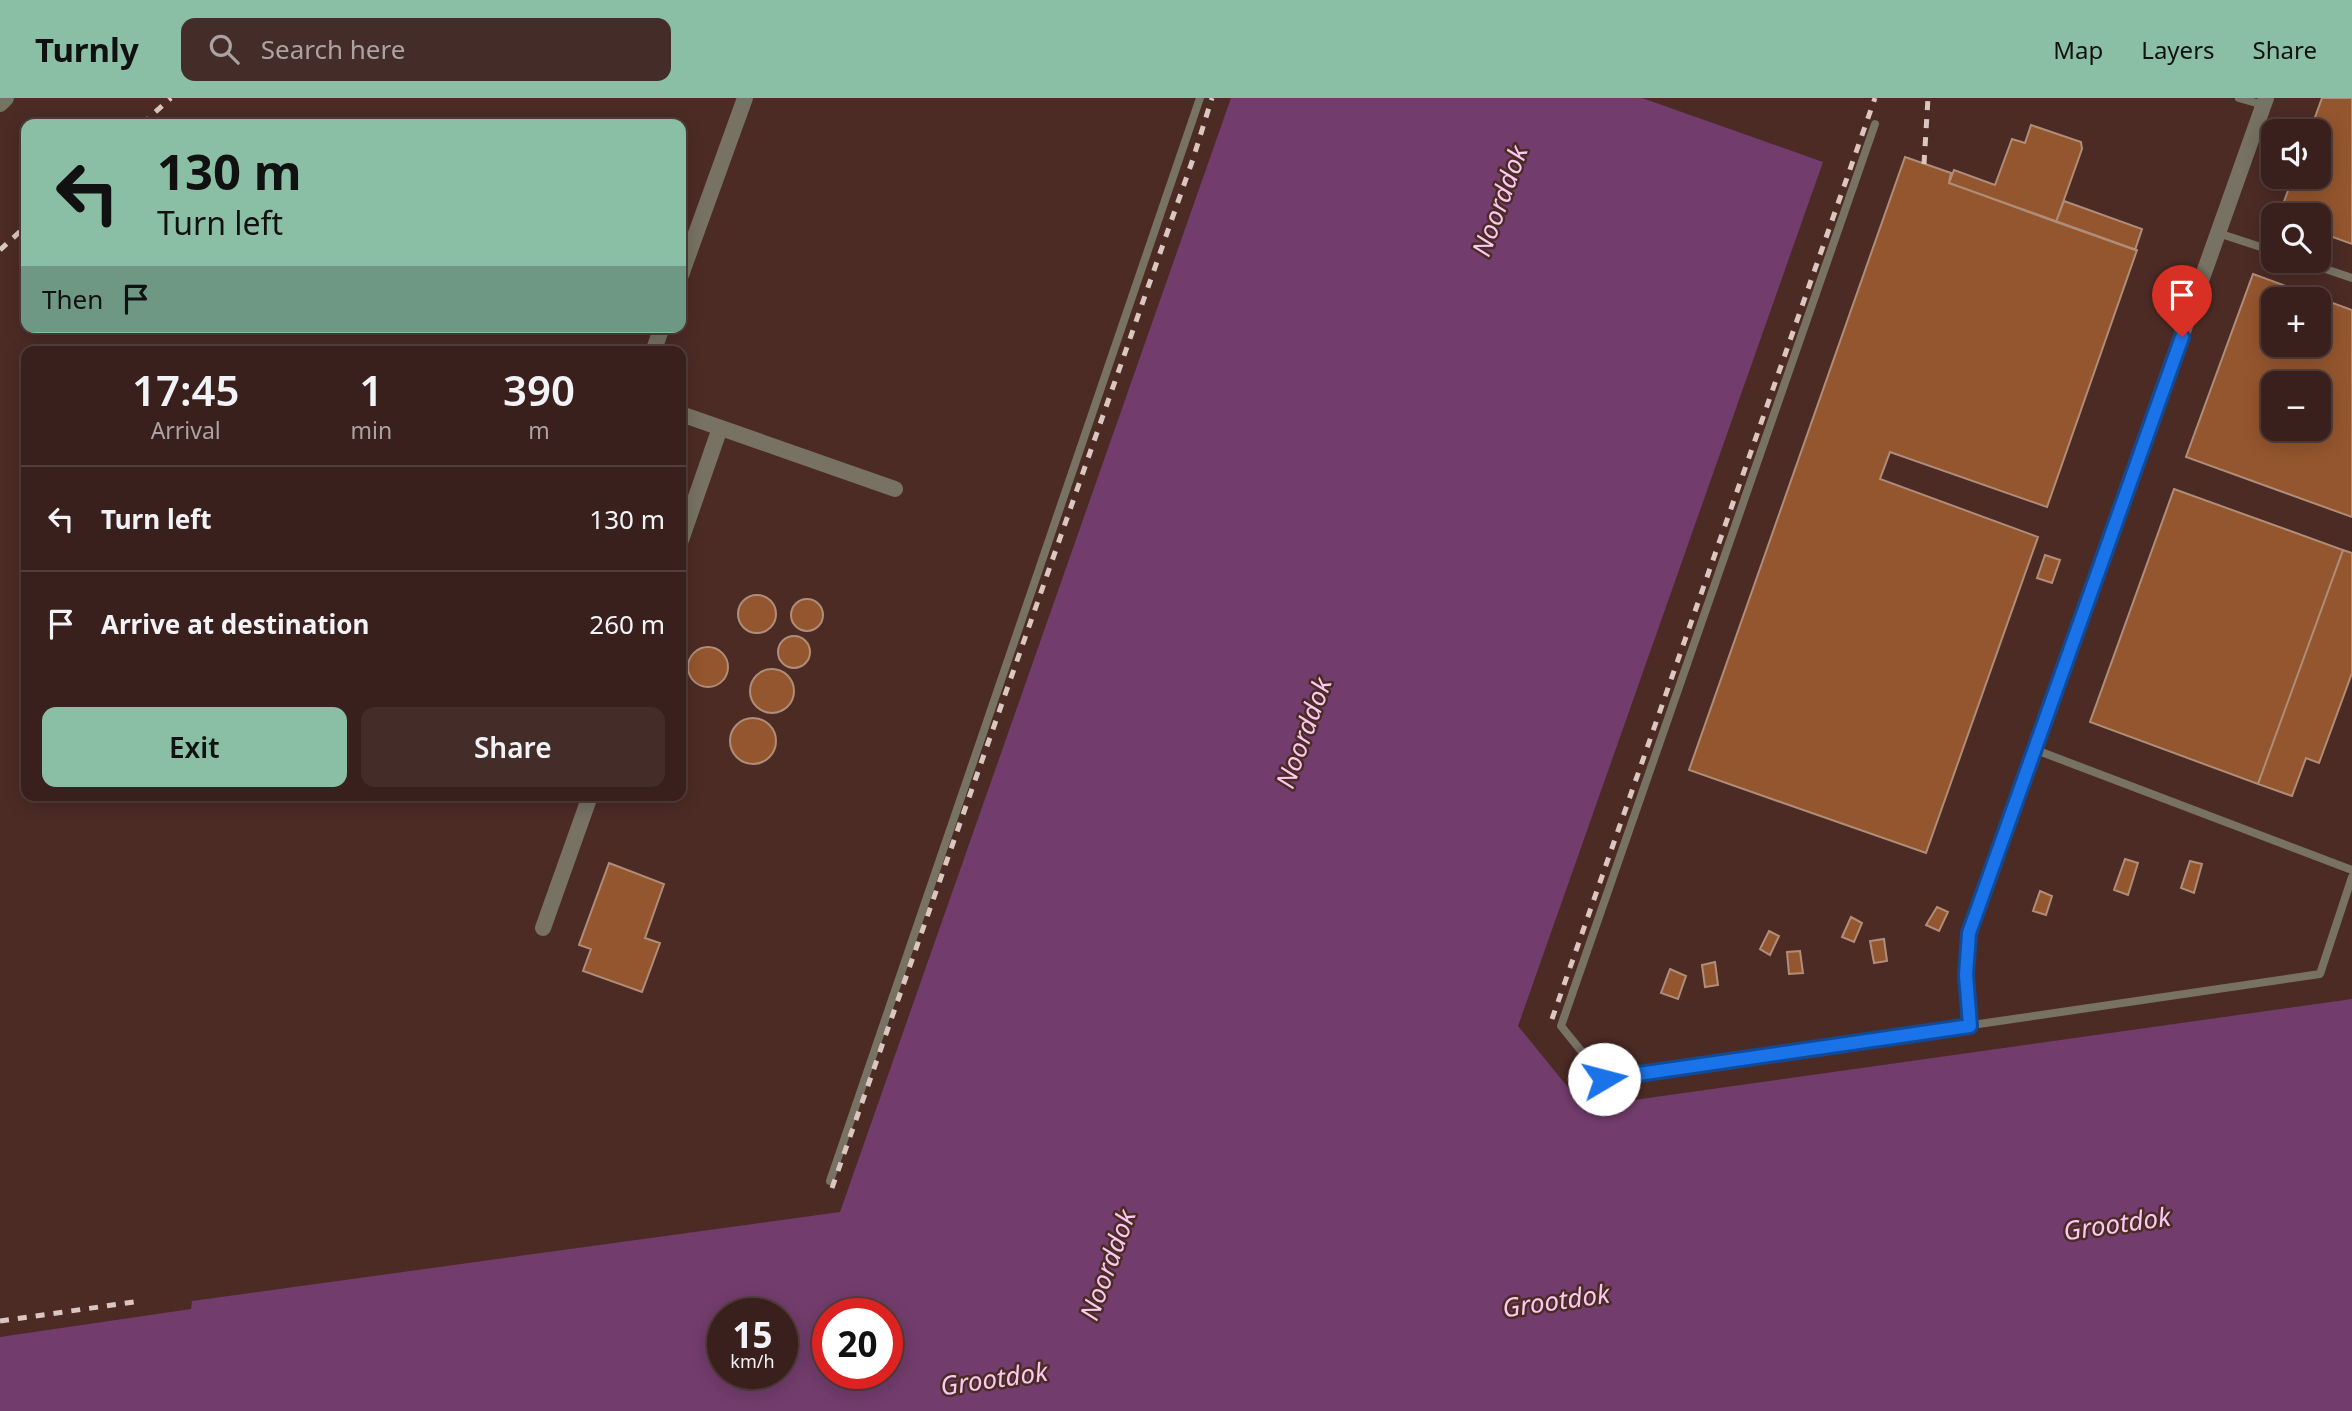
<!DOCTYPE html>
<meta charset="utf-8">
<style>
:root{--surface:#39201c;--page:#442d29;--text:#f1f3f6;--muted:#aba3a3;--line:#533e3b;--accent:#8abfa5}
body{margin:0;font-family:"Noto Sans",sans-serif;background:var(--page);color:var(--text);height:100vh;display:flex;flex-direction:column;font-size:26px;white-space:nowrap}
*{box-sizing:border-box;margin:0}
p{font-size:23px;color:var(--muted)}
.icon{flex:none;width:38px;height:38px;fill:none;stroke:currentColor;stroke-width:2;stroke-linecap:round;stroke-linejoin:round}
.map{position:relative;flex:1;overflow:hidden}
.details{position:absolute;left:21px;top:248px;width:665px;height:455px;display:flex;flex-direction:column;background:var(--surface);border-radius:14px;box-shadow:0 4px 18px #0003,0 0 0 2px var(--line)}
.details>*{flex:none}
.guide{position:absolute;left:21px;top:21px;width:665px;height:214px;border-radius:14px;box-shadow:0 4px 18px #0003,0 0 0 2px var(--line);background:#8abfa5;color:#111;overflow:hidden}
.fabs{position:absolute;left:2261px;top:21px;display:grid;gap:14px}
.fabs a{display:grid;place-items:center;width:70px;height:70px;border-radius:14px;background:var(--surface);box-shadow:0 4px 18px #0003,0 0 0 2px var(--line);font-size:35px}
.speed{position:absolute;left:707px;top:1200px;display:flex;gap:14px;font-size:35px;font-weight:700;text-align:center}
.speed>*{display:grid;place-content:center;width:91px;height:91px;border-radius:50%;background:var(--surface);box-shadow:0 4px 18px #0003,0 0 0 2px var(--line);line-height:1}
.speed small{font-size:18px;font-weight:400}
.speed .limit{border:10px solid #d22;background:#fff;color:#111}
.pin{position:absolute;display:grid;place-items:center;width:60px;height:60px;color:#fff;margin:-72px -30px;border-radius:50% 50% 50% 0;rotate:-45deg;box-shadow:0 0 7px #0007}
.pin .icon{rotate:45deg}
.me{position:absolute;width:77px;margin:-38px;rotate:82deg;stroke-linejoin:round;filter:drop-shadow(0 0 5px #0008)}
.turn{display:flex;align-items:center;gap:24px;height:147px;padding:0 21px;font-size:32px}
.turn .icon{width:91px;height:91px;stroke-width:2.5}
.turn b{display:block;font-size:49px;line-height:60px}
.then{display:flex;align-items:center;height:66px;padding:0 21px;background:#0003;gap:14px;font-size:26px}
.eta{display:flex;justify-content:space-evenly;align-items:center;height:119px;text-align:center}
.eta b{font-size:42px;font-weight:600;line-height:49px}
.button{display:flex;gap:14px;margin-top:auto;padding:14px 21px}
.button a{flex:1;height:80px;border-radius:14px;background:var(--accent);color:#111;font-size:28px;font-weight:600;line-height:80px;text-align:center}
.button a+a{background:var(--page);color:var(--text)}
ul{padding:0;list-style:none}
li{display:flex;align-items:center;gap:21px;height:105px;padding:0 21px;border-top:2px solid var(--line)}
li div{flex:1}
li b{display:block;font-size:26px}
li em{font-style:normal}
header{display:flex;align-items:center;gap:42px;box-sizing:border-box;height:98px;padding:0 35px;background:var(--accent);color:#111}
header strong{font-size:33px}
nav{display:flex;gap:38px;margin-inline-start:auto;font-size:24px}
.search{width:490px;height:63px;background:var(--page);display:flex;align-items:center;gap:18px;box-sizing:border-box;padding:0 24px;border-radius:14px;color:var(--muted);font-size:26px}
.map>svg:first-child{display:block}
</style>
<header>
<strong>Turnly</strong>
<div class="search"><svg class="icon" aria-label="search" viewBox="0 0 24 24"><circle cx="10" cy="10" r="6"/><path d="M15 15l6 6"/></svg>Search here</div>
<nav><a>Map</a><a>Layers</a><a>Share</a></nav>
</header>
<div class="map">
<svg width="2352" height="1313" viewBox="0 0 2352 1313">
<rect width="100%" height="100%" fill="#4c2b25"/>
<path fill="#723d6c" fill-rule="evenodd" d="M1231,0H1642L1823,64L1518,928L1584,1009L2352,901V1313H0V1239L191,1211L192,1203L840,1114ZM782,1216V1276H723V1216ZM887,1216V1276H828V1216Z"/>
<path fill="#94562e" stroke="#af8d79" stroke-width="2" fill-rule="evenodd" d="M2322,0H2352V146L2319,134V117H2279L2293,79H2319V33H2310Z
M2031,27L2081,44L2082,51L2056,124L1949,85L1954,72L1995,87L2012,41L2025,45Z
M1905,59L1951,75L1949,85L2137,152L2047,409L1890,354L1880,381L2038,439L1926,755L1689,672Z
M2064,103L2142,131L2135,152L2056,124Z
M2253,176L2352,212V419L2186,359ZM2273,201H2319V247H2273ZM2273,285H2319V331H2273Z
M2174,391L2343,452L2258,686L2090,624Z
M2343,452L2352,455V575L2319,665L2306,660L2292,698L2258,686Z
M2045,457L2060,462L2052,485L2037,480Z
M738 516a19 19 0 1 1 38 0a19 19 0 1 1-38 0Z
M791 517a16 16 0 1 1 32 0a16 16 0 1 1-32 0Z
M778 554a16 16 0 1 1 32 0a16 16 0 1 1-32 0Z
M688 569a20 20 0 1 1 40 0a20 20 0 1 1-40 0Z
M750 593a22 22 0 1 1 44 0a22 22 0 1 1-44 0Z
M730 643a23 23 0 1 1 46 0a23 23 0 1 1-46 0Z
M2125,761L2138,765L2128,797L2114,792Z
M2190,763L2202,766L2194,795L2181,790Z
M609,765L664,786L645,840L660,845L642,894L583,873L591,851L579,847Z
M2040,793L2052,798L2046,817L2033,813Z
M1937,809L1948,814L1939,833L1926,827Z
M1851,819L1862,825L1854,844L1842,839Z
M1769,833L1779,838L1770,857L1760,851Z
M1884,841L1887,863L1874,865L1870,843Z
M1800,853L1803,875L1789,876L1787,854Z
M1715,864L1718,887L1705,889L1702,867Z
M1670,871L1686,878L1678,901L1661,895Z"/>
<g fill="none" stroke-linecap="round" stroke-linejoin="round">
<path stroke="#777263" stroke-width="8" d="M2239,0L2263,7
M1875,26L1561,928L1604,981L2320,876L2352,779
M2218,135L2273,153
M2302,163L2352,180
M2036,652L2352,772
M830,1083L1200,0"/>
<path stroke="#777263" stroke-width="16" d="M0,6L6,0
M681,177L745,0
M653,254L662,229
M681,316L895,391
M681,442L720,330
M543,830L590,698
M1970,928L1966,877L1969,836L2266,0"/>
<path stroke="#dbc6c1" stroke-width="5" stroke-dasharray="9 9" stroke-linecap="butt" d="M142,26L171,0
M1924,66L1928,0
M0,152L26,128
M1552,921L1875,0
M832,1090L1193,61L1212,0
M0,1223L134,1204"/>
</g>
<g fill="none" stroke-linecap="round" stroke-linejoin="round">
<g stroke="#114b97" stroke-width="18">
<path id="route" d="M1604,981L1970,928L1966,877L1969,835L2182,239"/>
</g>
<use href="#route" stroke="#1a73e8" stroke-width="12"/>
</g>
<g text-anchor="middle" stroke-width="5" stroke-linejoin="round" paint-order="stroke">
<g font-size="26" font-style="italic" fill="#fac9f2" stroke="#4c2b25">
<text transform="translate(1500 103) rotate(-70)" y="9">Noorddok</text>
<text transform="translate(1304 635) rotate(-70)" y="9">Noorddok</text>
<text transform="translate(2117 1126) rotate(-8)" y="9">Grootdok</text>
<text transform="translate(1108 1167) rotate(-70)" y="9">Noorddok</text>
<text transform="translate(1556 1203) rotate(-8)" y="9">Grootdok</text>
<text transform="translate(994 1281) rotate(-8)" y="9">Grootdok</text>
</g>
</g>
</svg>
<div class="fabs">
<a><svg class="icon" aria-label="sound" viewBox="0 0 24 24"><path d="M4 9h4l5-4v14l-5-4H4zM17 9q2 3 0 6"/></svg></a>
<a><svg class="icon" aria-label="search" viewBox="0 0 24 24"><circle cx="10" cy="10" r="6"/><path d="M15 15l6 6"/></svg></a>
<a>+</a>
<a>−</a>
</div>
<div class="speed"><div>15<small>km/h</small></div><div class="limit">20</div></div>
<div class="pin" style="left:2182px;top:239px;background:#d93025"><svg class="icon" aria-label="arrive" viewBox="0 0 24 24"><path d="M6 21V4h12l-3 4 3 4H6"/></svg></div>
<svg class="me" style="left:1604px;top:981px" viewBox="-20 -20 40 40"><circle r="19" fill="#fff"/><path d="M0-13L10 11 0 6-10 11z" fill="#1a73e8"/></svg>
<div class="guide">
<div class="turn"><svg class="icon" aria-label="left" viewBox="0 0 24 24"><path d="M17 20v-9H6M10 6l-5 5 5 5"/></svg><div><b>130 m</b>Turn left</div></div>
<div class="then">Then<svg class="icon" aria-label="arrive" viewBox="0 0 24 24"><path d="M6 21V4h12l-3 4 3 4H6"/></svg></div>
</div>
<section class="details">
<div class="eta">
<div><b>17:45</b><p>Arrival</p></div>
<div><b>1</b><p>min</p></div>
<div><b>390</b><p>m</p></div>
</div>
<ul>
<li><svg class="icon" aria-label="left" viewBox="0 0 24 24"><path d="M17 20v-9H6M10 6l-5 5 5 5"/></svg><div><b>Turn left</b></div><em>130 m</em></li>
<li><svg class="icon" aria-label="arrive" viewBox="0 0 24 24"><path d="M6 21V4h12l-3 4 3 4H6"/></svg><div><b>Arrive at destination</b></div><em>260 m</em></li>
</ul>
<div class="button"><a>Exit</a><a>Share</a></div>
</section>
</div>
